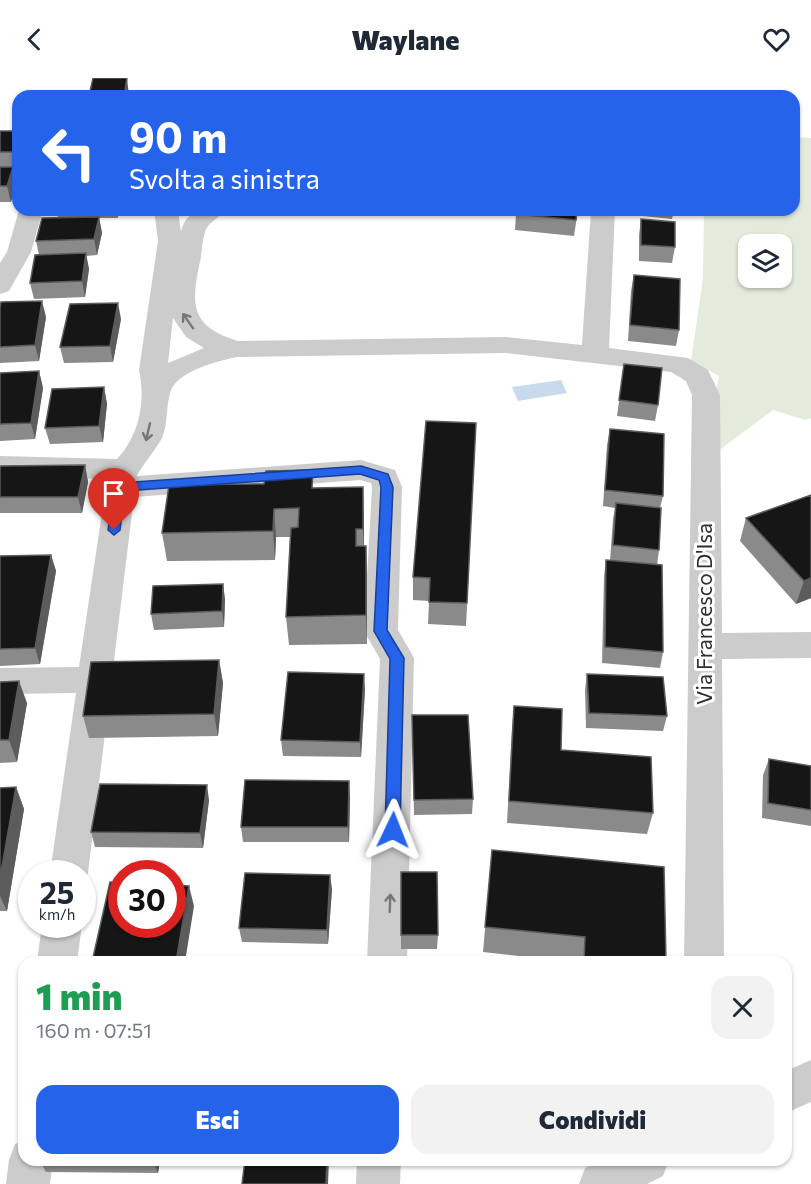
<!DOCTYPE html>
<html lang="it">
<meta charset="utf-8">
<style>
:root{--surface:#fff;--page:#f2f2f3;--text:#1f2937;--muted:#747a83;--accent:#2563eb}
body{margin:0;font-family:Commissioner,sans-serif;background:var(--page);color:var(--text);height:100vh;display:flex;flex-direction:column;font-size:22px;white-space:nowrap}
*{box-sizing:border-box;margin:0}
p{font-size:20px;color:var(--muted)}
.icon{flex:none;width:33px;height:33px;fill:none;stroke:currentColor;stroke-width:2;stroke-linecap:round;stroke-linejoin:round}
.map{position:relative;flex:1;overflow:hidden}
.drawer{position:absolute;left:18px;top:878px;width:774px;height:210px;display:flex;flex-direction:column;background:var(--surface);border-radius:18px;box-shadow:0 2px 4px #0004}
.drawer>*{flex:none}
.guide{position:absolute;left:12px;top:12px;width:788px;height:126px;border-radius:18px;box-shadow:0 2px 4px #0004;background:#2563eb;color:#fff;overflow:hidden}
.buttons{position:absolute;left:738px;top:156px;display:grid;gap:12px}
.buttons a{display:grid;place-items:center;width:54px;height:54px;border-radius:12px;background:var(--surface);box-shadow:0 2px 4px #0004;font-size:30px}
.speed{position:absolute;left:18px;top:782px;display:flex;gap:12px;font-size:30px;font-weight:700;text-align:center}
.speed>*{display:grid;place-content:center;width:78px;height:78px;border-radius:50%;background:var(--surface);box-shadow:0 2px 4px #0004;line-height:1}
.speed small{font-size:15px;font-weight:400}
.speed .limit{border:9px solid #d22;background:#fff;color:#111}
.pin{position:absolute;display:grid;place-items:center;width:51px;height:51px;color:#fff;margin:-62px -26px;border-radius:50% 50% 50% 0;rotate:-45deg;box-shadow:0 0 6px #0007}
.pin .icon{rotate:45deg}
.me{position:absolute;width:66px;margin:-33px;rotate:2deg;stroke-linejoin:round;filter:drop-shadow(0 0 4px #0008)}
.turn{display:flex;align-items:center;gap:21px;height:126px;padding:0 18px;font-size:27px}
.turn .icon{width:78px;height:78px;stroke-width:2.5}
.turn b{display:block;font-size:42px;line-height:51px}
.round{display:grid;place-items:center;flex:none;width:63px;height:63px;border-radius:18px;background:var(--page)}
.overview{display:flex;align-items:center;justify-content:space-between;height:102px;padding:0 18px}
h1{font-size:36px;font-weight:800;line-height:45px;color:#1e9e55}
.action{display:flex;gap:12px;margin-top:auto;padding:12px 18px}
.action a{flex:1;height:69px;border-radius:18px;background:var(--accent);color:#fff;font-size:24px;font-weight:800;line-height:69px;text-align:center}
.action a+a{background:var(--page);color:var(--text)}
header{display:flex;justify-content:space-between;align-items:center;height:78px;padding:0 18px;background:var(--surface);font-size:27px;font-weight:800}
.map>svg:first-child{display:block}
</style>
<header><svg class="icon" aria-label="back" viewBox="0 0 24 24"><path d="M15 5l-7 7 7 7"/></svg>Waylane<svg class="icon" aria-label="heart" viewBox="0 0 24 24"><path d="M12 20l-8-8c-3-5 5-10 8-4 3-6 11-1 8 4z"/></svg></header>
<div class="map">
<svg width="811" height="1106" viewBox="0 0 811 1106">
<rect width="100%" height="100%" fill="#fff"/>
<path fill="#e3ecdc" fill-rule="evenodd" d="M794,59L811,60V340L805,342L773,332L706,382L719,298L691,283L703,200L704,132H794ZM748,166H782V200H748Z"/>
<path fill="#c9daec" d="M561,302L567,315L518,323L512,309Z"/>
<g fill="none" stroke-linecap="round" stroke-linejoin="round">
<path fill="#ccc" fill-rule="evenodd" d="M19,132H43L31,174L9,213L0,216V185L7,174Z
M154,132H178L181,154C186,130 205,132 225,132C220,139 213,142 208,148C203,154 202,171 201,179C191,225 188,248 238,263L506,259L582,267L591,132H615L609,270L688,280L708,292L720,317L722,555L811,554V580L722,581L724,884H684L692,317L686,303L671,294L506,275L237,279C218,283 176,293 170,315C166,329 168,346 162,360C156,371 139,392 137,398L361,382L395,392L402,409L398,552L414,580L407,884H367L380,581L364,553L372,409L371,405L360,402L134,419L88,795L82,807V795H50L76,615L0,616V590L79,589L107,401L0,398V378L117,381C139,358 146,323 139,292L158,163ZM173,240L186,259L204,270L168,285Z
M42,846H82L77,884H37Z
M811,982V1024L786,1035V993Z
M24,1063V1082H53L50,1106H6L9,1082L15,1066Z
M357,1082H401L400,1106H356Z
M602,1082H669L663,1098L647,1106H579L585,1090Z"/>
</g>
<path fill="#8a8a8a" d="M0,53H18V85L17,89H13L17,104L11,124H0Z
M56,132H119L118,140H99L102,155L97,177L86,178L89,191L85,219L34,221L30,205L39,177L36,163L58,140Z
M578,132L574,158L515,152L516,136Z
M633,132H674L672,141L633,137Z
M641,141L675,169L672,185L639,183V157Z
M634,197L679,252L676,268L628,263L631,213Z
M0,229L46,239L39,283L0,285Z
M121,241L113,284L64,285L60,269Z
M624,286L658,327L655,343L617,338Z
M39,293L43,310L35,361L0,363V295Z
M104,309L107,326L103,364L50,366L45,350Z
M476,345L466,548L428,546L429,523L413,522V499Z
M610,351L663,418L660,430L659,472L657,487L663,574L660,590L602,585L604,498L606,482L610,483L613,441L615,430L603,428L607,367Z
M85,387L88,404L82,435H0V388Z
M314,410L364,438V468H366L367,497V566L289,567L286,539L290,459H276L275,482L167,483L162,455Z
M811,417V520L796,526L740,463L746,440Z
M51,477L56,493L40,586L0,588V478Z
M223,506L225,522L224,549L154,552L151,536Z
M219,582L223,605L218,658L89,660L83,638Z
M587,596L667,638L663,653L586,650L585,612Z
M0,604L27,625L17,684L0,685Z
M365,611L361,679L283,678L281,662Z
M514,628L561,672L653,735L647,756L507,745L512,650Z
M412,637L473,721L472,736L414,737Z
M769,681L811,688V748L762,740L763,697Z
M16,709L24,731L7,833H0V710Z
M350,718L349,764H243L241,749Z
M209,722L203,770L95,769L91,754Z
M492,772L666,884H576L483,874Z
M401,794L438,857L437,871H401Z
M332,811L328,866L242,864L239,850Z
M39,1082H160L158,1095L46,1094Z"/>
<path fill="#5c5c5c" d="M127,0L129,18H124Z
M18,56V85L17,89L13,74Z
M13,89L17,104L11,124L7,108Z
M99,139L102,155L97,177L94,161Z
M86,175L89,191L85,219L82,203Z
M42,223L46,239L39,283L35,267Z
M118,225L121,241L113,284L110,268Z
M39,293L43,310L35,361L31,345Z
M104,309L107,326L103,364L99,348Z
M85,387L88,404L82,435L78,419Z
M363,409L364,438V479L363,451Z
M274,431L276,459L275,482L273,453Z
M366,468L367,497V566L366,537Z
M51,477L56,493L40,586L35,570Z
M811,500V520L796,526L804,503Z
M223,506L225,522L224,549L222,533Z
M219,582L223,605L218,658L214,636Z
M364,596L365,611L361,679L360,664Z
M19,603L27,625L17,684L9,662Z
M349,703L350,718L349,764L348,749Z
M207,707L209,722L203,770L200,755Z
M16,709L24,731L7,833L0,818V800Z
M330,797L332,811L328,866L327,852Z
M189,808L194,828L185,884H176Z
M153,1082H160L158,1095Z
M327,1082H329L328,1106H326Z"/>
<path fill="#161616" stroke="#5c5c5c" stroke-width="1.5" d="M93,0H127L124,18H89Z
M0,53H18L13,74H0Z
M0,89H13L7,108H0Z
M517,132H577L576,142L516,136Z
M99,139L94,161L36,163L42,140Z
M641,141L675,144V169L641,167Z
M86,175L82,203L30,205L35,177Z
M634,197L680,201L679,252L630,247Z
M42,223L35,267L0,269V229L1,224Z
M118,225L110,268L60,269L70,226Z
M624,286L662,290L658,327L619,322Z
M39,293L31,345L0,346V295Z
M104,309L99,348L45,350L52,311Z
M426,343L476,345L467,525L429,524L430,500L413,499Z
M610,351L664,356L663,418L605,412Z
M85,387L78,419H0V388Z
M313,392L312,410L363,409V451H356V468H366V537L286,539L291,450L298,449L299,430L274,431L273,453L162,455L169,407L264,406L266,393Z
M811,417V500L804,503L746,440Z
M616,425L661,430L659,472L613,467Z
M51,477L35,570L0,571V478Z
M606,482L662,487L663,574L605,569Z
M223,506L222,533L151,536L153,508Z
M219,582L214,636L83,638L91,584Z
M288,594L364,596L360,664L281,662Z
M587,596L663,599L667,638L589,635Z
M19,603L9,662H0V604Z
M514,628L562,631L561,672L651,679L653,735L509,723Z
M412,637H468L473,721L414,722Z
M769,681L811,688V732L768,725Z
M245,702L349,703L348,749H241Z
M100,706L207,707L200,755L91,754Z
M16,709L0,800V710Z
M492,772L664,789L666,884H584L585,859L485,849Z
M401,794H437L438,857H401Z
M245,795L330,797L327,852L239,850Z
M110,804L122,805V846H172V807L189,808L176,884H92Z
M245,1082H327L326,1106H242Z"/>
<defs><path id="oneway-shaft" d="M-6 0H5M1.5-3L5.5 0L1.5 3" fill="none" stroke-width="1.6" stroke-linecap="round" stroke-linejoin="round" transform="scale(1.5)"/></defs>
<g stroke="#767676">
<use href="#oneway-shaft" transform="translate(188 243) rotate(-125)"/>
<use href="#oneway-shaft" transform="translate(148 354) rotate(103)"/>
<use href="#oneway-shaft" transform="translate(390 825) rotate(-88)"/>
</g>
<path fill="#2563eb" stroke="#184099" stroke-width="1.5" d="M361,388L388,396L393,409L387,552L404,580L400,752L393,759L385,752L390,581L374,553L381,409L379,402L360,396L125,413L120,452L114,457L108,452L114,410L120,405Z"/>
<g text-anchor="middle" stroke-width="6" stroke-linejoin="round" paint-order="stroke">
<g font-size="21" fill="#2f2f2f" stroke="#fff">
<text transform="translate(705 536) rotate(-90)" y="7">Via Francesco D'Isa</text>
</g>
</g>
</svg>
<div class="buttons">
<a><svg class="icon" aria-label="layers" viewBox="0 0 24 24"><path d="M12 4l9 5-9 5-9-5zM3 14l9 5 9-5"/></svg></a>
</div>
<div class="speed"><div>25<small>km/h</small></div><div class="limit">30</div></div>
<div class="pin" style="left:114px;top:452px;background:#d93025"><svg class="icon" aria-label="arrive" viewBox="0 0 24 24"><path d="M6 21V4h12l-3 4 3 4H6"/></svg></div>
<svg class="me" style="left:393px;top:752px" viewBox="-20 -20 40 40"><path d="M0-17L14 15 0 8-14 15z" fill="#2563eb" stroke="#fff" stroke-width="4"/></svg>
<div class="guide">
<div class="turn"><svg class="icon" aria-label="left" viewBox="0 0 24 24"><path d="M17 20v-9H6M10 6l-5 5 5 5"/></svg><div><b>90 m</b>Svolta a sinistra</div></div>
</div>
<section class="drawer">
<div class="overview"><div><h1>1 min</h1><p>160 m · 07:51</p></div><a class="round"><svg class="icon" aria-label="close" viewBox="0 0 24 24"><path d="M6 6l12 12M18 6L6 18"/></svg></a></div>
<div class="action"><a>Esci</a><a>Condividi</a></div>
</section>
</div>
